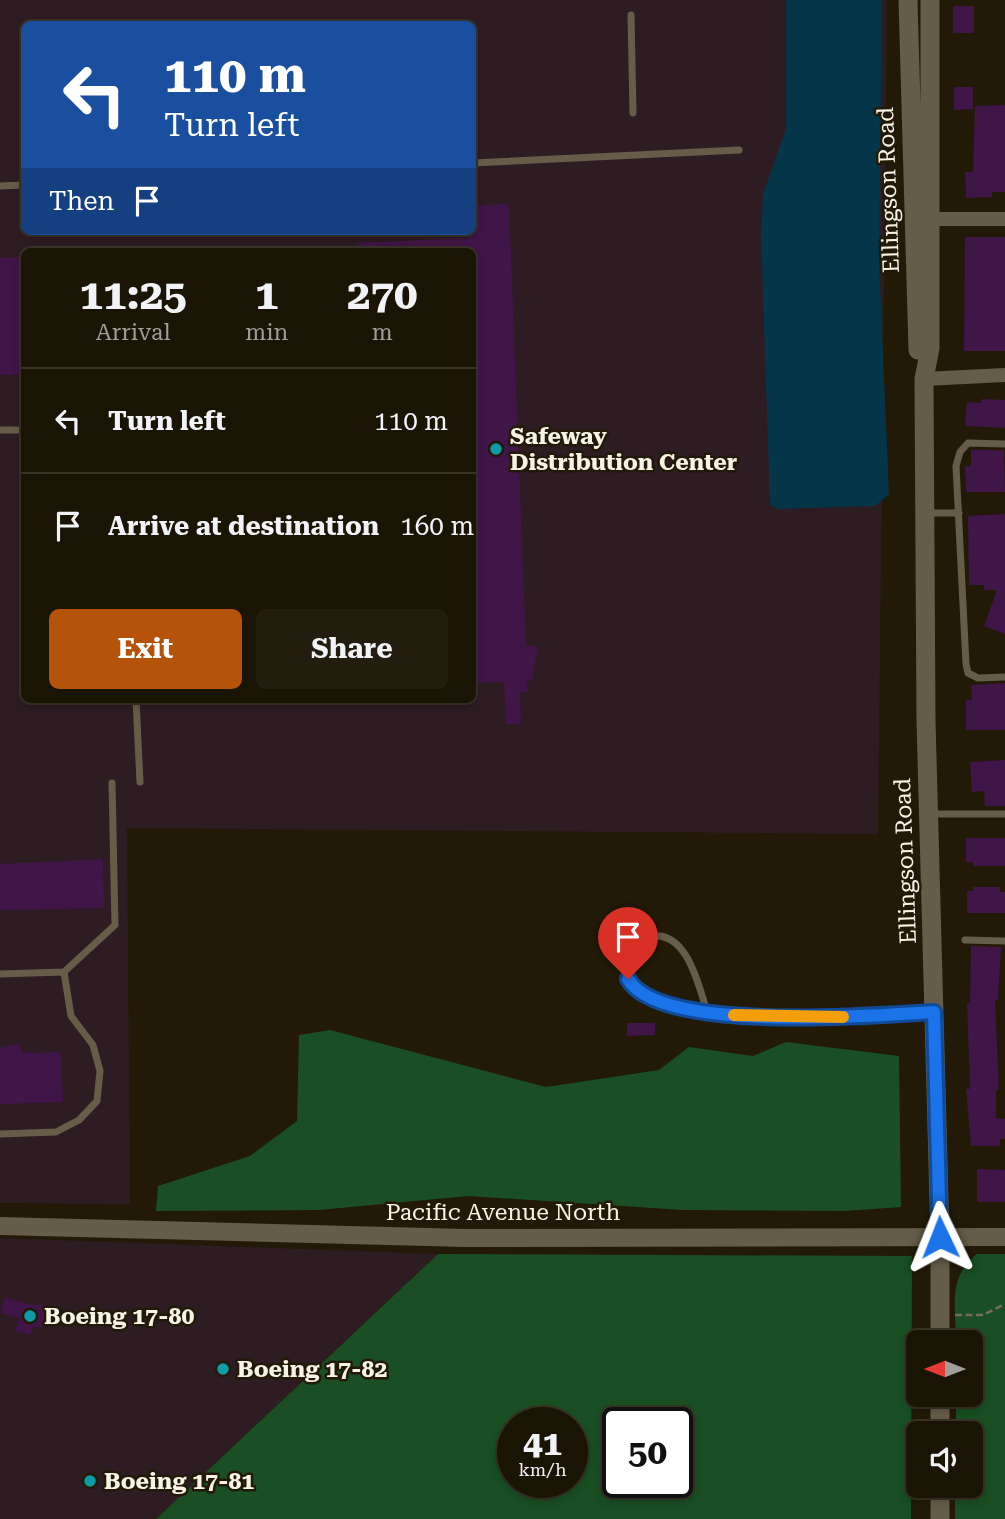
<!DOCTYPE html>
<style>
:root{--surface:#1a1405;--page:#231d0f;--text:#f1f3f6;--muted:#9f9e9a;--line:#383327;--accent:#b45309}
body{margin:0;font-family:"Roboto Serif",serif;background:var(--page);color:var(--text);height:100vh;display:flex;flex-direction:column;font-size:26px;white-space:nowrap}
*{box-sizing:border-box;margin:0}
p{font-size:23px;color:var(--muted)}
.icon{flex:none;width:38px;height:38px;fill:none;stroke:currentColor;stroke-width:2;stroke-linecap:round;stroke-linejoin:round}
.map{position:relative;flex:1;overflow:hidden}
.drawer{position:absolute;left:21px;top:248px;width:455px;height:455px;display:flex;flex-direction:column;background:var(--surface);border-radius:10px;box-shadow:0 4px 10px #0003,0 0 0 2px var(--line)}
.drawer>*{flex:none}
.hud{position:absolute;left:21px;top:21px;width:455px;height:214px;border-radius:10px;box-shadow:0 4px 10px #0003,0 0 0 2px var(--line);background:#1a4fa0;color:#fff;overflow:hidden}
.needle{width:46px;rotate:270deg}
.buttons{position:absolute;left:906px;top:1330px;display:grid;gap:14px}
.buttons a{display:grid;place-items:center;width:77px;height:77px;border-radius:10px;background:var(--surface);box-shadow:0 4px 10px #0003,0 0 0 2px var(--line);font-size:35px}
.speed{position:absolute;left:497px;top:1407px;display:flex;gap:14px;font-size:35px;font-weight:700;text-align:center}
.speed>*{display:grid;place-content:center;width:91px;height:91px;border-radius:50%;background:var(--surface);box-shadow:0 4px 10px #0003,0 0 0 2px var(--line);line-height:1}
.speed small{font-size:18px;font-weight:400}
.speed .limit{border:4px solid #111;border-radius:10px;background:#fff;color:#111}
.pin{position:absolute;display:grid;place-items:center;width:60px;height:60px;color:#fff;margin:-72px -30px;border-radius:50% 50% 50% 0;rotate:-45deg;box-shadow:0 0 7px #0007}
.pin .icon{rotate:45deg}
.me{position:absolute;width:77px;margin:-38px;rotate:358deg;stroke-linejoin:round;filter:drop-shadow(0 0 5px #0008)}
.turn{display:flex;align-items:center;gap:24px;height:147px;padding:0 28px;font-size:32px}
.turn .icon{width:91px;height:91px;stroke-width:2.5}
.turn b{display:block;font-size:49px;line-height:60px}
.then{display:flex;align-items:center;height:66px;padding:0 28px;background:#0003;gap:14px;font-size:26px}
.eta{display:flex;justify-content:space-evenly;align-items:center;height:119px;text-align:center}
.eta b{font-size:42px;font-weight:700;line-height:49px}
.cta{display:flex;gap:14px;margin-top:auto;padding:14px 28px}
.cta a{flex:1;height:80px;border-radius:10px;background:var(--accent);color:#fff;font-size:28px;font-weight:700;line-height:80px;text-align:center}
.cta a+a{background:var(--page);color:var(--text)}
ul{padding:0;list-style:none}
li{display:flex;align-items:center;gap:21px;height:105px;padding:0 28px;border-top:2px solid var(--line)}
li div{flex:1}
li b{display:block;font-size:26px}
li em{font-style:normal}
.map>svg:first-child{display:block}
</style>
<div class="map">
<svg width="1005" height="1519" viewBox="0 0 1005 1519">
<rect width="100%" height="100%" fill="#221a07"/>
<path fill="#2e1c23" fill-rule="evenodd" d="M0,0H887L878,834L127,828L130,1204L0,1203ZM24,24H472V231H24ZM24,252H472V700H24Z
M0,1238L438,1254L156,1519H0Z"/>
<path fill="#194f22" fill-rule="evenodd" d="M330,1030L546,1087L659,1070L689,1047L753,1056L786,1042L899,1056L901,1207L845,1211L683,1210L468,1196L319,1210L156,1211L158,1186L250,1156L297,1121L299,1035Z
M438,1254L912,1256L911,1519H156ZM513,1423H572V1482H513ZM618,1423H677V1482H618Z
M977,1254H1005V1519H955V1486H971V1433H956V1395H971V1342H956C956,1307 947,1277 977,1254Z"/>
<path fill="#043549" d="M786,0H882L879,263L889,494L875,506L778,509L770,505L761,235L763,194L786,129Z"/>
<path fill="#401548" d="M953,6H974V33H953Z
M954,87H973V109L954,110Z
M1005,105V192H992V197L966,198L965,172H973L975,106Z
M509,204L526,646H538L532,680H527L528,692H520L521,724H506L504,682L472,683V252H358V243L469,238L472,205Z
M965,237H1005V351H964Z
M24,257V374L0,375V258Z
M982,399L1005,400V428L965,426L967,402L981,403Z
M971,450H1004L1005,492H966L965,466H971Z
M1005,514V634L984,626L997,590H984V585H969L968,516Z
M1005,683V730H966V700H972L971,685Z
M1005,760V806H985L984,791L972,792L970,762Z
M966,838H1005V866H973V862H966Z
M103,859L104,908L0,910V864Z
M973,887H1000V892H1005V913H967V891H973Z
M971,946L1001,947L998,1000H995L999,1090H996V1118L1005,1119V1139H1000V1146H971L966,1089H970L967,1003H970Z
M627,1023H655V1035L627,1036Z
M19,1043L23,1053L61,1052L63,1102L0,1104V1048Z
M977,1169L1005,1170V1202H977Z
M5,1297L32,1305H47L50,1326L33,1327L30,1335L15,1331L19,1318L1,1313Z"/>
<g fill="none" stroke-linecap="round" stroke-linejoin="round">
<path stroke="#746e5d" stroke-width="2.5" stroke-dasharray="7 3.5" stroke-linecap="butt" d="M955,1315H983L1005,1304"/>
<path stroke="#665d48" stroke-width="7" d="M631,15L633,113
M472,163L739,150
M0,186L24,185
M0,430H24
M1005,444L968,443L960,452L956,466L966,664L968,673L978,678L1005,677
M928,513H959
M136,700L140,782
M929,814H1005
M965,940L1005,941
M0,974L64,972L115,925L112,783
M707,1012C699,987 687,927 648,937C634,940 628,953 625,966L633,989C702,1033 852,1016 933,1012
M0,1134L56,1132L79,1120L97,1101L100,1071L93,1045L71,1016L64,972"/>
<path stroke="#665d48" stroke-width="14" d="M930,219H1005
M924,379L1005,375"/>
<path stroke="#665d48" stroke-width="18" d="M0,1226L465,1238L1005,1237"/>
<path stroke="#665d48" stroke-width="19" d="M908,0L918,350
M930,0V348L924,379L926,721L940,1237V1342
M940,1433V1395
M940,1519V1486"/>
</g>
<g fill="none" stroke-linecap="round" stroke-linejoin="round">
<g stroke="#114b97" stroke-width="18">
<path id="route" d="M628,979C659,1034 875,1015 934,1012L940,1237"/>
</g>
<use href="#route" stroke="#1a73e8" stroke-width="12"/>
<path stroke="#f59e0b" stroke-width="12" d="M734,1015L843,1017"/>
</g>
<g fill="#0f9aa8" stroke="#221a07" stroke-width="2.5">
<circle cx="496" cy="449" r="7"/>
<circle cx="30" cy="1316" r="7"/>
<circle cx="223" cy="1369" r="7"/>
<circle cx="90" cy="1481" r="7"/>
</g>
<g text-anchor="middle" stroke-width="5" stroke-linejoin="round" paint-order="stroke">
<g font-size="23" fill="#f8f3e7" stroke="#221a07">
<text transform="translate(888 190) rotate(-92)" y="8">Ellingson Road</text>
<text transform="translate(905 861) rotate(-92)" y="8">Ellingson Road</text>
<text x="503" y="1220">Pacific Avenue North</text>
</g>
<g font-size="23" font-weight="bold" fill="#f8f3e7" stroke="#221a07" text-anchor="start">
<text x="510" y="444">Safeway<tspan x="510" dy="26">Distribution Center</tspan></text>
<text x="44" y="1324">Boeing 17-80</text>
<text x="237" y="1377">Boeing 17-82</text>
<text x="104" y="1489">Boeing 17-81</text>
</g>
</g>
</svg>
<div class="buttons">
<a><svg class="needle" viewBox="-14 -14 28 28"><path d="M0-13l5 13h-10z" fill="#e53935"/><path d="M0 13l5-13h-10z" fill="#9f9e9a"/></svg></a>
<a><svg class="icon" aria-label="sound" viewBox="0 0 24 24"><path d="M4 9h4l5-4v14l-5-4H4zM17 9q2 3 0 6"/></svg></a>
</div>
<div class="speed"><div>41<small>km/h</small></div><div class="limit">50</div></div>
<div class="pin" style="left:628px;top:979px;background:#d93025"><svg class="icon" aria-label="arrive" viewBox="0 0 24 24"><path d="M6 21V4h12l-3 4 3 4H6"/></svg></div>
<svg class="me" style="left:940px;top:1237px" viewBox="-20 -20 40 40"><path d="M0-17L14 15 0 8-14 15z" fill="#1a73e8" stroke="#fff" stroke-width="4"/></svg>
<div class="hud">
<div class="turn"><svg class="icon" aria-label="left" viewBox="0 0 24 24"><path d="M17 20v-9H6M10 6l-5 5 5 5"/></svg><div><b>110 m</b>Turn left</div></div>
<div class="then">Then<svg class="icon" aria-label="arrive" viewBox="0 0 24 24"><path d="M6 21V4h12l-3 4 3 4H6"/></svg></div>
</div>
<section class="drawer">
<div class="eta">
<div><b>11:25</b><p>Arrival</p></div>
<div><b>1</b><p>min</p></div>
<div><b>270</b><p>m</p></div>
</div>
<ul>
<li><svg class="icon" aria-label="left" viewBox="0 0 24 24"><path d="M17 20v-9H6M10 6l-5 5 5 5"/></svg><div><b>Turn left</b></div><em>110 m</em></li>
<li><svg class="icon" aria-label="arrive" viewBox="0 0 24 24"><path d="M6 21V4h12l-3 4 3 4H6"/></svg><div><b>Arrive at destination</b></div><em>160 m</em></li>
</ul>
<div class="cta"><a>Exit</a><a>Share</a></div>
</section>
</div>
